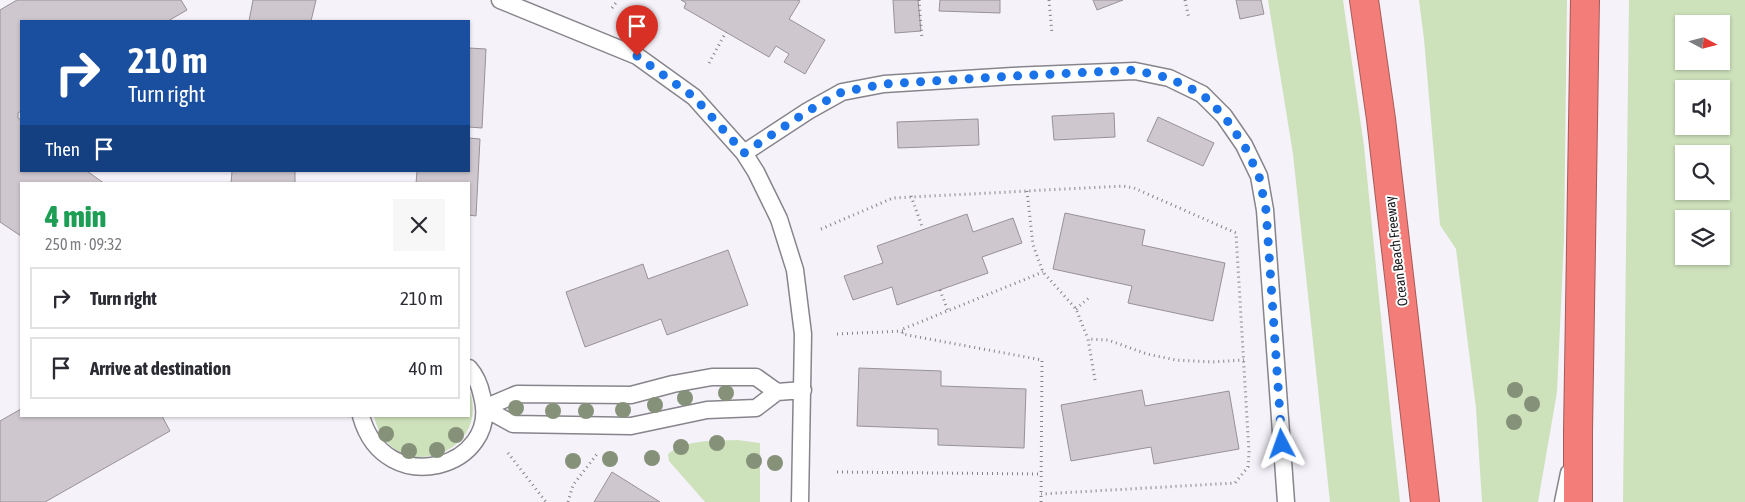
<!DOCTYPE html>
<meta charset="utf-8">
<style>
:root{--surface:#fff;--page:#f7f7f7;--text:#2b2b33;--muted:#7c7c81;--line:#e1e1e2}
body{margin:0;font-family:"Asap Condensed",sans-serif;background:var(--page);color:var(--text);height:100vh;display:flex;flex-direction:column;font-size:19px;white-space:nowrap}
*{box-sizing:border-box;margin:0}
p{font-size:16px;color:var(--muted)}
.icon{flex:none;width:28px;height:28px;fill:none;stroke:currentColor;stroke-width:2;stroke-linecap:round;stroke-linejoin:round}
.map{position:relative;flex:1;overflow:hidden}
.side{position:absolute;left:20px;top:182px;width:450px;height:235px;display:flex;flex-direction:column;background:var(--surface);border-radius:0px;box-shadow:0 1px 4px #0004}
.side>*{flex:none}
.hud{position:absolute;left:20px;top:20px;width:450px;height:152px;border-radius:0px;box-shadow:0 1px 4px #0004;background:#1a4fa0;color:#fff;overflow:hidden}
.needle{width:32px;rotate:97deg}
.fabs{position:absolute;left:1675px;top:15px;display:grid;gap:10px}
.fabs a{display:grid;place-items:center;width:55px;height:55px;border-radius:0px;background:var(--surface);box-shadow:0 1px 4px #0004;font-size:25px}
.pin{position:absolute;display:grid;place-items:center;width:42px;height:42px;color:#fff;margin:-51px -21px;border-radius:50% 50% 50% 0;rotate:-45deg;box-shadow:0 0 5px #0007}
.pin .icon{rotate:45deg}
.me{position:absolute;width:55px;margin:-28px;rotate:356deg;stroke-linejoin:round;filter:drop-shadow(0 0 4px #0008)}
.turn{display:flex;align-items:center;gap:18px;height:105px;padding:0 25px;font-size:22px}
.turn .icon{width:65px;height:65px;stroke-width:2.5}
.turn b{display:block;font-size:35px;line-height:42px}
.then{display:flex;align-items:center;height:48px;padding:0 25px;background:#0003;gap:10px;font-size:19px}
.round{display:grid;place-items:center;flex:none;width:52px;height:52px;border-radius:0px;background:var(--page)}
.summary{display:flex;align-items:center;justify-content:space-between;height:85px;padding:0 25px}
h1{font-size:30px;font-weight:800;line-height:38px;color:#1e9e55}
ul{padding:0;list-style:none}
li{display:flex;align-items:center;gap:15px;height:62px;margin:0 10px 8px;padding:0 15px;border:2px solid var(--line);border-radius:0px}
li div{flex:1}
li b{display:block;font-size:19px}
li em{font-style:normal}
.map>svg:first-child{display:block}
</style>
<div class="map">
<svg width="1745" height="502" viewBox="0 0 1745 502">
<rect width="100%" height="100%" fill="#f5f2fa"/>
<path fill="#cde1bb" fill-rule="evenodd" d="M1268,0H1343L1364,146L1392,428L1400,502H1330L1293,154Z
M1419,0H1567L1564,239L1557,392L1538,502H1482L1476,408L1456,249L1440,225L1424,39Z
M1629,0H1745V502H1623ZM1684,24H1721V61H1684ZM1684,89H1721V126H1684ZM1684,154H1721V191H1684ZM1684,219H1721V256H1684Z
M469,389C494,456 390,488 374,416H469Z
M737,440L760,443V502H705L669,461L668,454C685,439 715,441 737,440Z"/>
<path fill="#cec7cd" stroke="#989197" d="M17,0H181L187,10L168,21H21V111L18,113V118L21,120V171H87L105,184H21V236L0,222V10Z
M253,0H316L311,21H249Z
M681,0H797L800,1L789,19L825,40L805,74L784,62L789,54L776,46L769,57L684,8L686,3Z
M893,0H918L921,31L895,33Z
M940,0H1000V13L939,11Z
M1093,0H1123L1097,10Z
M1236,0H1261L1264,14L1240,19Z
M469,48L486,49L482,128L469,127Z
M1114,113L1115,137L1054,140L1052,116Z
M1158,117L1214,143L1203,166L1147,141Z
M978,119L979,145L898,148L897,122Z
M469,138L480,139L476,216L469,215V184H416L417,171H469Z
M232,171H295V184H231Z
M1065,213L1145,230L1142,245L1225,263L1213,321L1128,303L1132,286L1053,269Z
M967,214L973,232L1013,218L1022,243L982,257L988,273L897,305L892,287L853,300L844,276L883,263L877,246Z
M728,250L748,305L667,335L661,319L585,347L566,292L643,264L648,279Z
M859,368L941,371V386L1026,389L1024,448L938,445V429L857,426Z
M1142,390L1145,406L1229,391L1239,449L1154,464L1151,447L1071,461L1061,405Z
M21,409V416H162L170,431L45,502H0V421Z
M612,472L660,502H594Z"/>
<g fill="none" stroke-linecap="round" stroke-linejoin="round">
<g stroke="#87848c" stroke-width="19">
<path id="service" d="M500,0L637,56L694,97L744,153L756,172L779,219L795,270L803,334L800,502
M744,153L808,111L842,92L884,84L1013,76L1135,71L1169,78L1202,94L1224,116L1244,145L1259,176L1265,210L1286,502
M484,408L513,424L631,426L707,410L756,408L777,392L803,390
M484,408L517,394L631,395L673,384L712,377H756L777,392
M361,416C385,502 502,467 482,396C480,386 476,376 469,368
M1563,502L1569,473"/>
</g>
<g stroke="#a75a58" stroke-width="30">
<path id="motorway" d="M1364,0L1381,119L1425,502
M1578,502V432L1585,0"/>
</g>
<path stroke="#858389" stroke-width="3" stroke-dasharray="1 4" stroke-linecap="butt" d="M919,0L922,39
M1049,0L1052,34
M1185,0L1189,19
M612,8L618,0
M709,63L726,32
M1027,191L1033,245L1043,272L1076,309L1088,339
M911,196L923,229
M821,229L893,198L1123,186L1134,188L1236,233L1249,452L1248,467L1235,483L1041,494
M940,290L948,311
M1076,309L1091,296
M837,334L903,331
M1095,380L1088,339L1108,340L1147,354L1176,360L1212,362L1244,360
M508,453L546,502
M837,472L1040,474
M568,502L573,485L597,454
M1041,502L1042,360L902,334L903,329L1043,272"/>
<use href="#service" stroke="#fff" stroke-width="16"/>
<use href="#motorway" stroke="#f37d78" stroke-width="28"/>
</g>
<g fill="#869179">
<circle cx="1515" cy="390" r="8"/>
<circle cx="726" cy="393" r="8"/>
<circle cx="685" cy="398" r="8"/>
<circle cx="1532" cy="404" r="8"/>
<circle cx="655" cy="405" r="8"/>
<circle cx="516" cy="408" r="8"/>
<circle cx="623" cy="410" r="8"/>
<circle cx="553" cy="411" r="8"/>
<circle cx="586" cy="411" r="8"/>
<circle cx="1514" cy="422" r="8"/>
<circle cx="386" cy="434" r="8"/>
<circle cx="456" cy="435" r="8"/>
<circle cx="717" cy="443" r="8"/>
<circle cx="681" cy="447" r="8"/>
<circle cx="437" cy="450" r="8"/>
<circle cx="409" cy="451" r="8"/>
<circle cx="652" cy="458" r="8"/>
<circle cx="610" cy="459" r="8"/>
<circle cx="573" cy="461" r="8"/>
<circle cx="754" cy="461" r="8"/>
<circle cx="775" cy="463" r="8"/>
</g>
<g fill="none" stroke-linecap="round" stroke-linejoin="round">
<path stroke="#1a73e8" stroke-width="9" stroke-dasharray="0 16.2" d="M637,56L694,97L744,153L808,111L842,92L884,84L1014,76L1134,70L1169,78L1202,94L1224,116L1244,145L1259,176L1266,210L1282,444"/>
</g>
<g text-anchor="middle" stroke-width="4" stroke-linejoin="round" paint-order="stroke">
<g font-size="14" fill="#1a191c" stroke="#fff">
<text transform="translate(1396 251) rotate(-97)" y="5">Ocean Beach Freeway</text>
</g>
</g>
</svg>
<div class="fabs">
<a><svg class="needle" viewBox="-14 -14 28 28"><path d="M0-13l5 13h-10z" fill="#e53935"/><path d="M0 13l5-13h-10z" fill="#7c7c81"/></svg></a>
<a><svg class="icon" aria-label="sound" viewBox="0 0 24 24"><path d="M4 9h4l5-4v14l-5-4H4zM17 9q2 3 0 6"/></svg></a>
<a><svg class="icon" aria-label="search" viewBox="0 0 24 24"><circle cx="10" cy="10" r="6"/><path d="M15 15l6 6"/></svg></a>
<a><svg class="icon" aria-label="layers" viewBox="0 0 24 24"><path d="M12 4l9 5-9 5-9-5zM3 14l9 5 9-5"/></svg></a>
</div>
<div class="pin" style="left:637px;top:56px;background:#d93025"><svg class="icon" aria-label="arrive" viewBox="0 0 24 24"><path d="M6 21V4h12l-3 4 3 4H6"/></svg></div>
<svg class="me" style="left:1282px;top:444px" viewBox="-20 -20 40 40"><path d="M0-17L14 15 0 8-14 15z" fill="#1a73e8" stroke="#fff" stroke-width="4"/></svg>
<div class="hud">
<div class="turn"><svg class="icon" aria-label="right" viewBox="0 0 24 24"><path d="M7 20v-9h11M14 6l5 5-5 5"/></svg><div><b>210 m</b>Turn right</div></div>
<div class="then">Then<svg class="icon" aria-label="arrive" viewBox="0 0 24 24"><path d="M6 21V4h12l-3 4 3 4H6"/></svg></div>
</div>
<section class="side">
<div class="summary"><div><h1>4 min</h1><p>250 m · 09:32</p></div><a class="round"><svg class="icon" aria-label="close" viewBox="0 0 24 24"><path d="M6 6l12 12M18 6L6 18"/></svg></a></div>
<ul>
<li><svg class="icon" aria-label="right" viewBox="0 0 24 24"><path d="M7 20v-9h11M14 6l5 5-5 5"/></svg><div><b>Turn right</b></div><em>210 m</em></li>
<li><svg class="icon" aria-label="arrive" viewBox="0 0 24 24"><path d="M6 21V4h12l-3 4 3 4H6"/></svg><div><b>Arrive at destination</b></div><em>40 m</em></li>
</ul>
</section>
</div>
